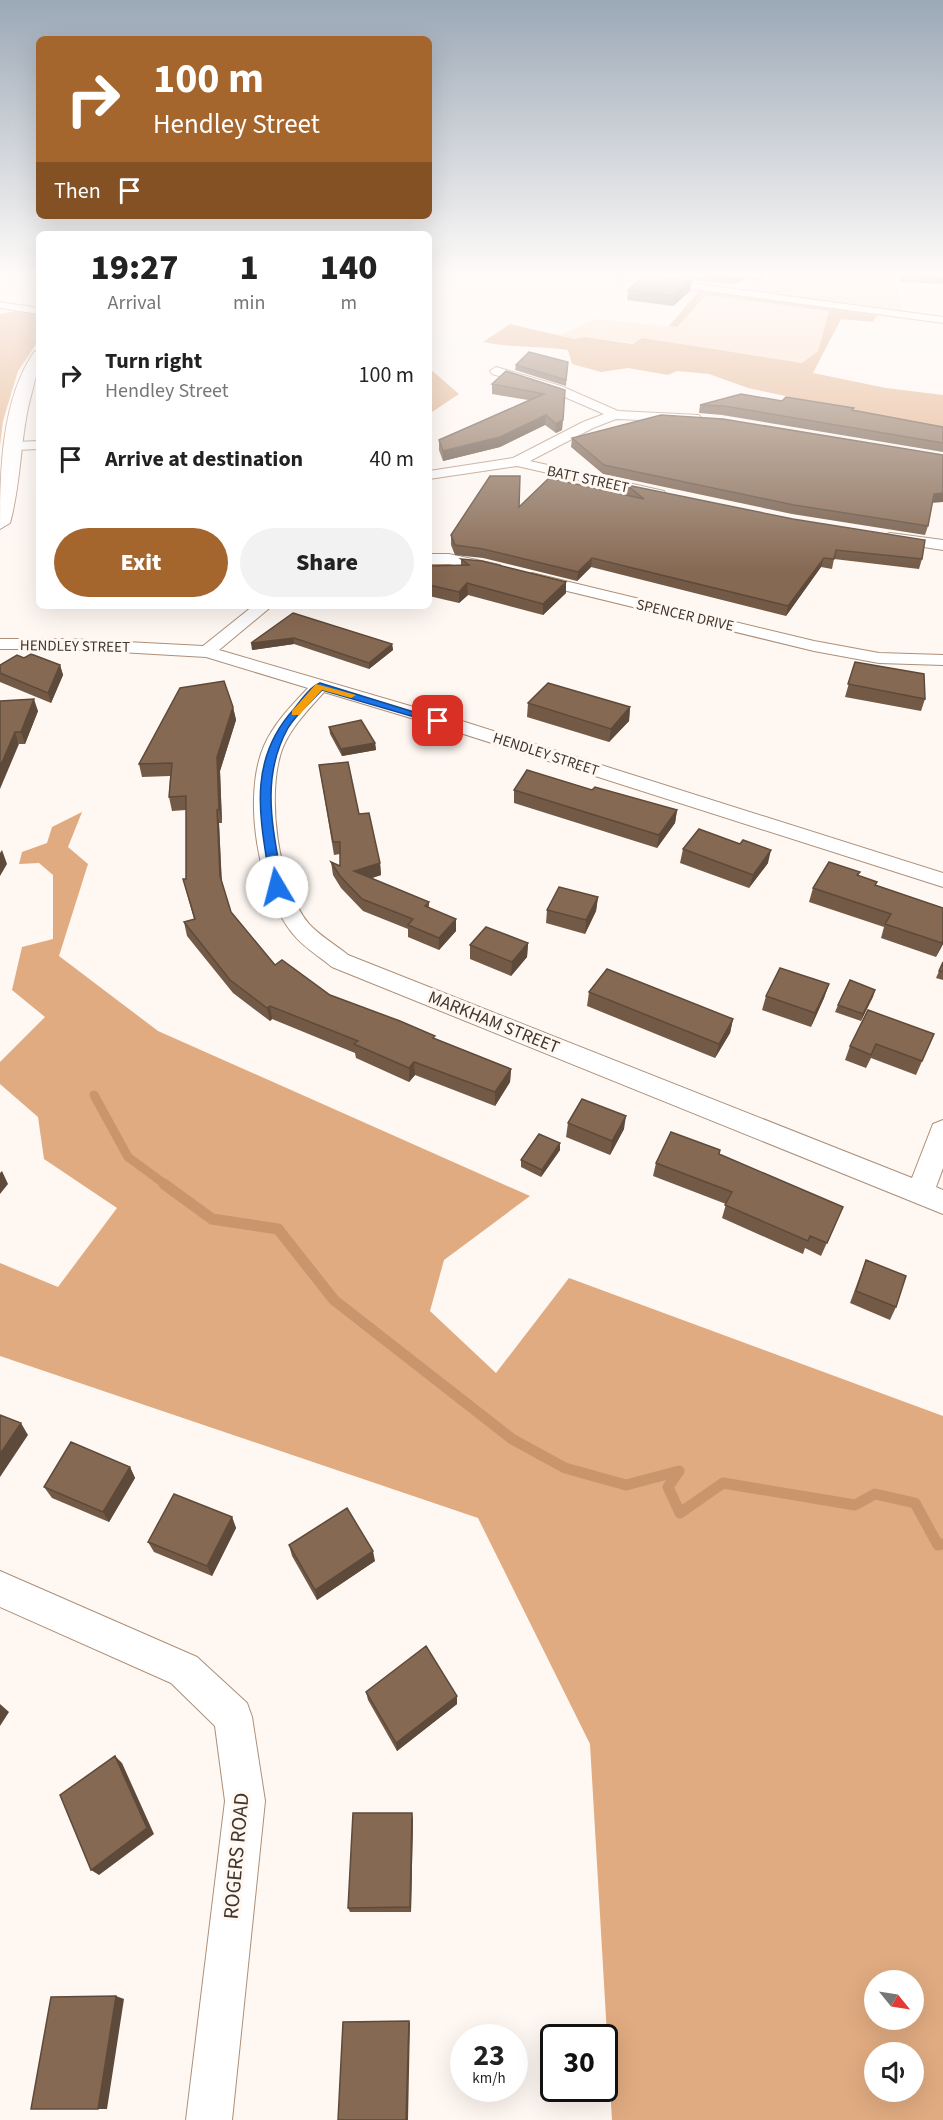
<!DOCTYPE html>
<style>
:root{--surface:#fff;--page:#f2f2f2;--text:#222;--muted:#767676;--accent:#a5662e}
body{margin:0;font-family:"Source Sans 3",sans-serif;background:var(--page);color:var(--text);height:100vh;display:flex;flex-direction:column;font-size:22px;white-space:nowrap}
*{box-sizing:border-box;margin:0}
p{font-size:20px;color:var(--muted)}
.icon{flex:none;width:33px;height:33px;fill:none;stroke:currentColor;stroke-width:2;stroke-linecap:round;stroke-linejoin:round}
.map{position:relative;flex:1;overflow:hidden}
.sheet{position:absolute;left:36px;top:231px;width:396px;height:378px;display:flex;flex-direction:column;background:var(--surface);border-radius:9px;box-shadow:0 6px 24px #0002}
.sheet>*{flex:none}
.hud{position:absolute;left:36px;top:36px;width:396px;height:183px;border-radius:9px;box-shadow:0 6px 24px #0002;background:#a5662e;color:#fff;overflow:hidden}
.needle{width:39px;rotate:120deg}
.buttons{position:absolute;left:864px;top:1970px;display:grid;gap:12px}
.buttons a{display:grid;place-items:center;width:60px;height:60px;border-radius:50%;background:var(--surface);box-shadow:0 6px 24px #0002;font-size:30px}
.speed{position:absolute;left:450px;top:2024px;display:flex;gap:12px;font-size:30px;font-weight:700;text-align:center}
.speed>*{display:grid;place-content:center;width:78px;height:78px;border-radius:50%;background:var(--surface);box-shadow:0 6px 24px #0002;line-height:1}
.speed small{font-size:15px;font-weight:400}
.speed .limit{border:3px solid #111;border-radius:9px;background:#fff;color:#111}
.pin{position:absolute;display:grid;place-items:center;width:51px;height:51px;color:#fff;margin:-26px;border-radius:12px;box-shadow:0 3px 9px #0006}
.me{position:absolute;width:66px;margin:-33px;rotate:352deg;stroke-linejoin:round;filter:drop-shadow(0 0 4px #0008)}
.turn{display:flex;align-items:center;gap:21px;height:126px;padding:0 18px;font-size:27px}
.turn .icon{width:78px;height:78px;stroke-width:2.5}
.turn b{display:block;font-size:42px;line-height:51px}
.then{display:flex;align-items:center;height:57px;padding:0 18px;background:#0003;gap:12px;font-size:22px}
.eta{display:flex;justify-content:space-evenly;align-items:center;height:102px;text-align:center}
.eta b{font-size:36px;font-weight:800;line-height:42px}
.primary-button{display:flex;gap:12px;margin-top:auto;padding:12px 18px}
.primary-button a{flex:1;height:69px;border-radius:36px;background:var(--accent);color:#fff;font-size:24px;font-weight:800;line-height:69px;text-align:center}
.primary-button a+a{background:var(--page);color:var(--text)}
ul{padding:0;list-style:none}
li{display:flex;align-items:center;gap:18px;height:84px;padding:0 18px}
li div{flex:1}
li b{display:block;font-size:22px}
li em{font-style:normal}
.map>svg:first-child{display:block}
</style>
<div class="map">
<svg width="943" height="2120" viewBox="0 0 943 2120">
<rect width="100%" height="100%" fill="#fef7f2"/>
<path fill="#fbdcc5" d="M768,276H894L902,311L757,291Z
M706,295L829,311L818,351L803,363L585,337L574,339L559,335L596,319L677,327Z"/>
<path fill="#e0ab81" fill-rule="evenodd" d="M699,291L877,315L873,322L841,319L813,373L886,388L943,395V430L748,388L709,374L677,371L668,375L628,368L601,372L572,364L568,350C539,346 512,348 483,342L510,324L574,339L585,337L633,344L642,338L802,363L818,351L829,311L706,295L677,327L669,326Z
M39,307V340L18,371L3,421L0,446V314Z
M429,368L459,394L429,414Z
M82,812L68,847L88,864L59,956L158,1031L530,1196L444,1260L430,1311L496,1373L569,1278L943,1416V2120H612L590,1744L478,1518L0,1356V1263L58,1287L117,1208L44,1159L38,1117L0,1084V1062L45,1017L12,990L22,947L53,939V875L39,863L19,864L22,852L47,843L52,827ZM874,1980H914V2019H874ZM874,2052H914V2091H874Z"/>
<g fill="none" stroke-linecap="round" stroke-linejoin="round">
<path stroke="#c9956c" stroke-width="9" d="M94,1095L128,1157L166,1185"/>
<path stroke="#c9956c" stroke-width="11" d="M164,1184L212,1219L278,1229L334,1300L512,1439L565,1468L626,1485L679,1471L668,1487L680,1513L723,1483L855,1505L875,1494L915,1503L938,1545L943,1544"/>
<g stroke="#ad8f78" stroke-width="2">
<path id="street" d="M612,276H637L943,317V323L617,279Z
M0,302L39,308V314L0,308Z
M496,367L561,386L618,411L699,415L701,418L694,422L616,419L593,428L530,461L664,491L666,494L664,497L659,498L517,466L429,479V471L513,458L583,422L604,414L553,392L492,374L490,371Z
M39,441V449L16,450L9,446L16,442Z
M890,533L943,540V550L885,541L882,538L885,535Z
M429,554H449L500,565L502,568L494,573L449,564H429Z
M532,573L814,641L879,653L943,655V665L879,663L814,651L526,581L524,578Z
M253,606H272L219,650L465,722L943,873V887L451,730L324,692C309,709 292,726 283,747C265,792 278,887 309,924C320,936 336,945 348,955L912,1178L933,1124L943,1120V1168L936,1187L943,1190V1214L332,967C319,956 303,947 293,934C258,892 242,796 264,746C274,723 292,705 308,688L206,657L68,649H0V639H68L203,646Z
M0,1571L197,1657L247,1703L252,1717L265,1801L232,2120H186L225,1801L215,1726L171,1683L0,1607Z"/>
</g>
<g stroke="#ad8f78" stroke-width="2">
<path id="secondary" d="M39,350C39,373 31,392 27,413C20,450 20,487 10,523L0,529C0,472 1,401 34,352Z"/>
</g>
<use href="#street" fill="#fff" fill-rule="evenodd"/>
<use href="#secondary" fill="#fff" fill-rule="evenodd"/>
</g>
<path fill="#735a47" d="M655,276H765L759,281L748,279L732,284Z
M901,276H943V284L900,282Z
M692,281L690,291L673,306L627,300L628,290Z
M568,362L566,386L515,370L516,365Z
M492,384L565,390L562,430L556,433L545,425L500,447L443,461L439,450V440L528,400L492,394Z
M782,401L854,408L853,411L943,427V452L722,415L699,413L700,405Z
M572,438L932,503L928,526L925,535L792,514L603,474L571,447Z
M627,485L922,559L919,569L834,559L832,569L821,567L786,616L591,567L577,581L483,558L455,555L451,545V535L519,507L628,496L626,494Z
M461,559L566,593L543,615L468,595L459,603L429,596V566L461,565Z
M293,613L392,644L393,650L369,669L294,644L252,650Z
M24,658L60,665L63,675L51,703L0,682V665Z
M855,662L925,699L921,711L845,697Z
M0,701L38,711L25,744H19Z
M528,703L630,707L629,721L609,742L527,717Z
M233,707L236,720L220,771L222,823H219L222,884L231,912L275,965L330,995L435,1039L511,1069L510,1082L495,1106L415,1075L409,1082L356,1058L355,1053L272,1019L270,1021L233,993L187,936L184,922L194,919L183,879H186V810L172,811L169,797L170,776L142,777L139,764Z
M329,727L375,743L376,750L342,756L330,734Z
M319,765L359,814L380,863L381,875L371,878L429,902V908L456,931L439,950L408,937V929L363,911L341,888L333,875L331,862L340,866V854L334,855Z
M514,790H592L677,810L675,823L657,848L514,803Z
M683,849L768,863L749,888L680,863Z
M860,872L858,876L877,882L876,885L943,908V944L936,957L881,938L884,927L809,902L813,888Z
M598,897L596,911L585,934L546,923L547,910Z
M528,943L527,957L511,976L470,959V945Z
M943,962V980L936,978Z
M829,984L824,998L811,1027L762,1010L766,996Z
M875,990L861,1021L835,1012L838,1005Z
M589,992L733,1019L730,1033L715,1058L587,1006Z
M934,1034L916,1075L871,1058L866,1068L845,1060L850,1046Z
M568,1123L624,1129L610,1155L566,1137Z
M560,1143V1150L541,1177L521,1167V1160Z
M719,1154L837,1220L821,1256L805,1248L803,1254L722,1218L726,1204L653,1176L656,1163Z
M866,1260L896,1307L890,1320L850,1303L861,1273Z
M130,1467L135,1478L109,1522L52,1498L44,1487Z
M232,1517L236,1528L212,1576L154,1552L148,1542Z
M289,1545L375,1561L317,1600L292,1556Z
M366,1692L457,1704L397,1751L368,1700Z
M413,1819L411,1912H350L348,1908Z"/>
<path fill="#5e4a3a" d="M742,276H748V279L732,284L733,279Z
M760,276H765L759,281Z
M692,281L690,291L673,306L674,296Z
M565,390L562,430L556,433V424Z
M546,415L545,425L500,447L443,461V451Z
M943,493V502L931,503L934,494Z
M592,558L591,567L577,581L578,572Z
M824,558L821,567L786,616L788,606Z
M566,582V593L543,615V604Z
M467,583L468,595L459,603V592Z
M294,638V644L252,650L251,643Z
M392,644L393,650L369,669V663Z
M60,665L63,675L51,703L48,693Z
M34,699L38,711L25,744L21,732Z
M233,707L236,720L220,771L222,823L219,809L217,757Z
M630,707L629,721L609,742L611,729Z
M15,732L19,744L0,789V767Z
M375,743L376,750L342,756L341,749Z
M217,810L219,823L222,890L220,876Z
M677,810L675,823L657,848L659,835Z
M2,850L7,864L0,876V853Z
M771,850L768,863L749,888L753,875Z
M380,863L381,875L355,884L354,871Z
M598,897L596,911L585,934L586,920Z
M456,919V931L439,950V938Z
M943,940V944L936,957Z
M528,943L527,957L511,976L512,962Z
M829,984L824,998L811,1027L815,1013Z
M875,990L873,997L861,1021L863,1014Z
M270,1006L272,1019L270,1021L267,1008Z
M733,1019L730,1033L715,1058L719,1044Z
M414,1062L415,1075L409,1082V1068Z
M511,1069L510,1082L495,1106V1092Z
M626,1116L624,1129L610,1155L612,1141Z
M560,1143V1150L541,1177L542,1170Z
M2,1171L8,1184L0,1194V1173Z
M21,1423L28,1435L0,1477V1454Z
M130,1467L135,1478L109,1522L103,1512Z
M232,1517L236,1528L212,1576L207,1566Z
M373,1551L375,1561L317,1600L315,1590Z
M457,1696V1704L397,1751L396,1743Z
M0,1704L9,1712L0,1726Z
M115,1756L122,1763L154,1834L99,1875L91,1870Z
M412,1813L413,1819L411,1912L410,1907Z
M116,1996L124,1999L107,2109H98Z
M409,2021L410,2023L408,2120H406Z"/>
<path fill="#866953" stroke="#5e4a3a" stroke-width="1.5" d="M645,276H647L692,281L674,296L628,290Z
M705,276H742L733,279Z
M902,276H943V278Z
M529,352L568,362L566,380L516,365Z
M506,371L565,390L563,420L556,424L546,415L500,437L443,451L439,440L544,394L492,384Z
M741,394L782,401L786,397L854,408L852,410L943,427V443L724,406L700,405Z
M661,415L723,419L943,455V493L934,494L928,526L794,505L604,465L572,438Z
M490,476H520L519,507L549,478L644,499L627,485L793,519L925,540L922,559L836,550L834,559L824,558L788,606L592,558L578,572L483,549L455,545L451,535Z
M461,559L482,561L566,582L543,604L467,583L459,592L429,585V566L469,565Z
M293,613L392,644L369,663L294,638L251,643Z
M31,654L60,665L48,693L0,673V665L17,655L24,658Z
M855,662L924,674L925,699L848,684Z
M224,681L233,707L217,757L219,809L217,810L220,876L231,912L275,965L282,960L330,995L400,1021L435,1036L433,1038L511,1069L495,1092L414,1062L409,1068L354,1044L358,1041L270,1006L267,1008L230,980L184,922L195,919L183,879H186V796L169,797L172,763L139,764L180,688Z
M548,683L630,707L611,729L528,703Z
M34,699L21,732H15L0,767V701Z
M361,720L375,743L341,749L329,727Z
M348,762L359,814L369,813L380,863L354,871L429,902L425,906L456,919L439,938L408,925L413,919L362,899L340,876L331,862L340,866V842H333L319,765Z
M527,770L592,790L595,787L677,810L659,835L514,790Z
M699,829L740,844L743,840L771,850L753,875L683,849Z
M829,862L860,872L857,875L877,882L875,885L943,908V940L942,943L885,924L891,914L813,888Z
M559,887L598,897L586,920L547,910Z
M486,927L528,943L512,962L470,945Z
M943,962V972L939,971Z
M780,968L829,984L815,1013L766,996Z
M607,969L733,1019L719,1044L589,992Z
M850,980L875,990L863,1014L838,1005Z
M868,1010L934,1034L922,1061L876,1044L871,1055L850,1046Z
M582,1099L626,1116L612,1141L568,1123Z
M671,1132L720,1150L719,1154L843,1207L827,1243L810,1236L808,1241L725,1205L732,1192L656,1163Z
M539,1134L560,1143L542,1170L521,1160Z
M866,1260L906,1276L896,1307L856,1291Z
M0,1415L21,1423L0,1454Z
M71,1442L130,1467L103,1512L44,1487Z
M174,1494L232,1517L207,1566L148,1542Z
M347,1508L373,1551L315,1590L289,1545Z
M426,1646L457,1696L396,1743L366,1692Z
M115,1756L147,1828L91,1870L60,1795Z
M353,1813H412L410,1907L348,1908Z
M116,1996L98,2109H31L51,1997Z
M409,2021L406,2120H338L343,2022Z"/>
<linearGradient id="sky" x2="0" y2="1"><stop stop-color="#9ba8b6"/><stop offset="0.48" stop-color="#fffbf9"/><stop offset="1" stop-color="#fffbf9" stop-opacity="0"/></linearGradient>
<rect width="943" height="572" fill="url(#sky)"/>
<path fill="#1a73e8" stroke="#114b97" stroke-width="1.5" d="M320,683L443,721L435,723L322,690C311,702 296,714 288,728C259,780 274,832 283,887L277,891L271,887C261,821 245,763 294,709C301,700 310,687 320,683Z"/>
<path fill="#f59e0b" d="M316,684L356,695L351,698L322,690L299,715H292V711Z"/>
<g text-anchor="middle" stroke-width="6" stroke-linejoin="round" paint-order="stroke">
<g font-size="15" fill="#42352b" stroke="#fef7f2">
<text transform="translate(588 479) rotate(12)" y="5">BATT STREET</text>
<text transform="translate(685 615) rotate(13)" y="5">SPENCER DRIVE</text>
<text transform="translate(75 646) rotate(1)" y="5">HENDLEY STREET</text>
<text transform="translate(546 754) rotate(18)" y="5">HENDLEY STREET</text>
</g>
<g font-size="18" fill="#42352b" stroke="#fef7f2">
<text transform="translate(494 1022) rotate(22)" y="6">MARKHAM STREET</text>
</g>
<g font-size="21" fill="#42352b" stroke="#fef7f2">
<text transform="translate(236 1856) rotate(-85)" y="7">ROGERS ROAD</text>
</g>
</g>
</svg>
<div class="buttons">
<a><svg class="needle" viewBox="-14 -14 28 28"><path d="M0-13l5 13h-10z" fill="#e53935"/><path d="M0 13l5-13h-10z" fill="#767676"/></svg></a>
<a><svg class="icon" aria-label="sound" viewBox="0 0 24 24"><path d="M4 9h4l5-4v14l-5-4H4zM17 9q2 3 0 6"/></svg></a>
</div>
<div class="speed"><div>23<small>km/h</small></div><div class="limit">30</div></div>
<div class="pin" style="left:438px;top:721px;background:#d93025"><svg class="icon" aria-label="arrive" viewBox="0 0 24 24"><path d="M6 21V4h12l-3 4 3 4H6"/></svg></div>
<svg class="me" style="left:277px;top:887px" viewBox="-20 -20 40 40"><circle r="19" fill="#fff"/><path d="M0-13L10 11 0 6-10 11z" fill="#1a73e8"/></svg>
<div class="hud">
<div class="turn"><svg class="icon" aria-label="right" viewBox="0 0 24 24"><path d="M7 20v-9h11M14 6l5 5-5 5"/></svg><div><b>100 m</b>Hendley Street</div></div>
<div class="then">Then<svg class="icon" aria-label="arrive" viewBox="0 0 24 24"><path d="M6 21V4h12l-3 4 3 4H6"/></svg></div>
</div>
<section class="sheet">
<div class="eta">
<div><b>19:27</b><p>Arrival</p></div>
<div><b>1</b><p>min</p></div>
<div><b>140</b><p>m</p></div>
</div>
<ul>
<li><svg class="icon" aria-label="right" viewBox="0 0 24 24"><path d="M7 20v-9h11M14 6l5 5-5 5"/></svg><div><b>Turn right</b><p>Hendley Street</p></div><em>100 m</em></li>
<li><svg class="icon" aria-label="arrive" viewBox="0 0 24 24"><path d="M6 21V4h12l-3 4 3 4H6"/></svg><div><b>Arrive at destination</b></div><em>40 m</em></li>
</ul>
<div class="primary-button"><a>Exit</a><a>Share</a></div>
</section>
</div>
